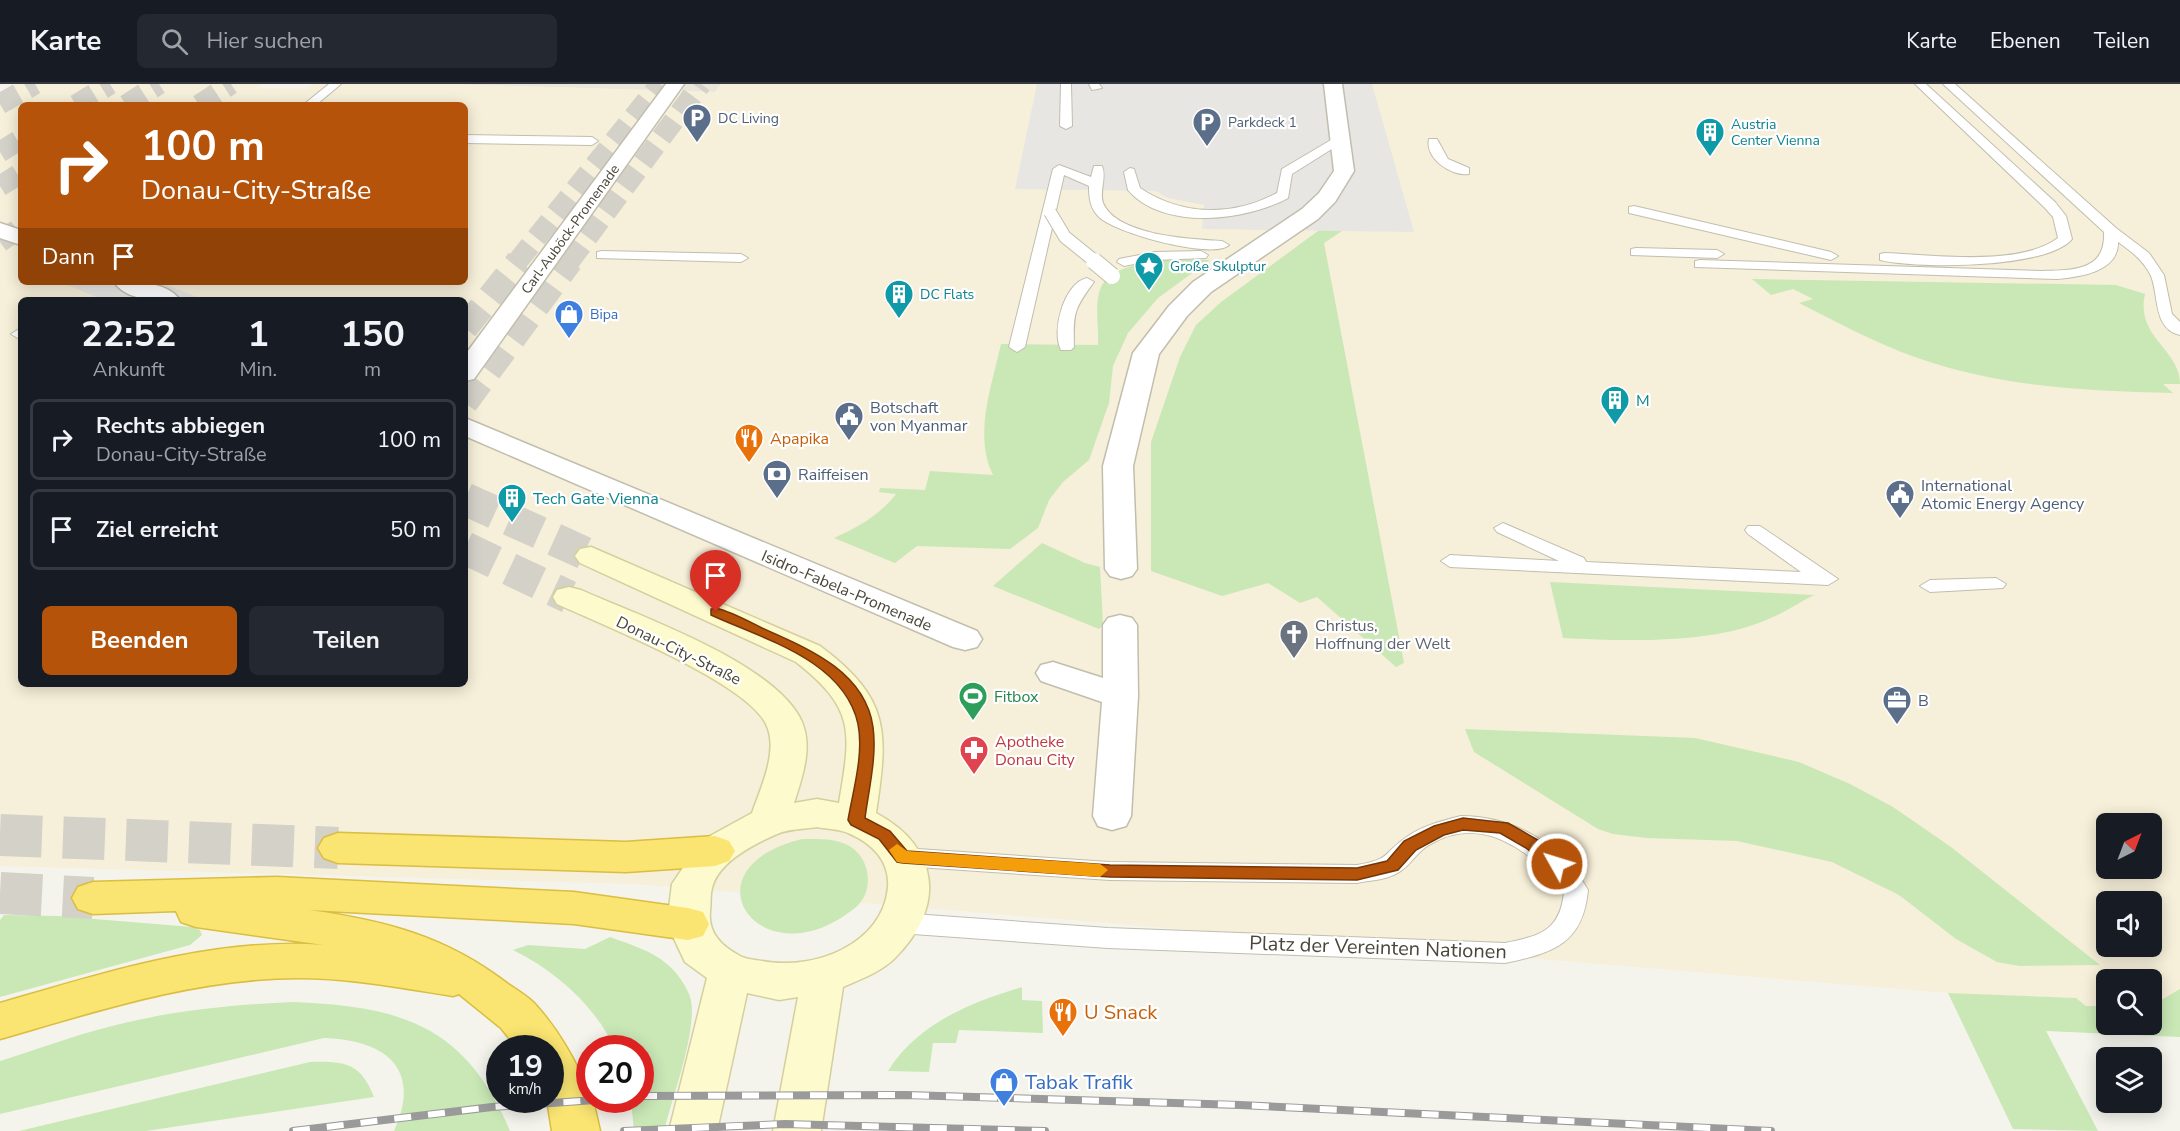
<!DOCTYPE html>
<html lang="de">
<meta charset="utf-8">
<style>
:root{--surface:#171b24;--page:#242831;--text:#f1f3f6;--muted:#9ea1a6;--line:#363941;--accent:#b45309}
body{margin:0;font-family:"Nunito Sans",sans-serif;background:var(--page);color:var(--text);height:100vh;display:flex;flex-direction:column;font-size:22px;white-space:nowrap}
*{box-sizing:border-box;margin:0}
p{font-size:20px;color:var(--muted)}
.icon{flex:none;width:33px;height:33px;fill:none;stroke:currentColor;stroke-width:2;stroke-linecap:round;stroke-linejoin:round}
.map{position:relative;flex:1;overflow:hidden}
.panel{position:absolute;left:18px;top:213px;width:450px;height:390px;display:flex;flex-direction:column;background:var(--surface);border-radius:9px;box-shadow:0 3px 15px #0003}
.panel>*{flex:none}
.guide{position:absolute;left:18px;top:18px;width:450px;height:183px;border-radius:9px;box-shadow:0 3px 15px #0003;background:#b45309;color:#fff;overflow:hidden}
.needle{width:39px;rotate:42deg}
.controls{position:absolute;left:2096px;top:729px;display:grid;gap:12px}
.controls a{display:grid;place-items:center;width:66px;height:66px;border-radius:9px;background:var(--surface);box-shadow:0 3px 15px #0003;font-size:30px}
.speed{position:absolute;left:486px;top:951px;display:flex;gap:12px;font-size:30px;font-weight:700;text-align:center}
.speed>*{display:grid;place-content:center;width:78px;height:78px;border-radius:50%;background:var(--surface);box-shadow:0 3px 15px #0003;line-height:1}
.speed small{font-size:15px;font-weight:400}
.speed .limit{border:9px solid #d22;background:#fff;color:#111}
.pin{position:absolute;display:grid;place-items:center;width:51px;height:51px;color:#fff;margin:-62px -26px;border-radius:50% 50% 50% 0;rotate:-45deg;box-shadow:0 0 6px #0007}
.pin .icon{rotate:45deg}
.me{position:absolute;width:66px;margin:-33px;rotate:309deg;stroke-linejoin:round;filter:drop-shadow(0 0 4px #0008)}
.turn{display:flex;align-items:center;gap:21px;height:126px;padding:0 24px;font-size:27px}
.turn .icon{width:78px;height:78px;stroke-width:2.5}
.turn b{display:block;font-size:42px;line-height:51px}
.then{display:flex;align-items:center;height:57px;padding:0 24px;background:#0003;gap:12px;font-size:22px}
.eta{display:flex;justify-content:space-evenly;align-items:center;height:102px;text-align:center}
.eta b{font-size:36px;font-weight:700;line-height:42px}
.button{display:flex;gap:12px;margin-top:auto;padding:12px 24px}
.button a{flex:1;height:69px;border-radius:9px;background:var(--accent);color:#fff;font-size:24px;font-weight:700;line-height:69px;text-align:center}
.button a+a{background:var(--page);color:var(--text)}
ul{padding:0;list-style:none}
li{display:flex;align-items:center;gap:18px;height:81px;margin:0 12px 9px;padding:0 12px;border:3px solid var(--line);border-radius:9px}
li div{flex:1}
li b{display:block;font-size:22px}
li em{font-style:normal}
header{display:flex;align-items:center;gap:36px;box-sizing:border-box;height:84px;padding:0 30px;background:var(--surface);border-bottom:2px solid var(--line)}
header strong{font-size:28px}
nav{display:flex;gap:33px;margin-inline-start:auto;font-size:21px}
.search{width:420px;height:54px;background:var(--page);display:flex;align-items:center;gap:15px;box-sizing:border-box;padding:0 21px;border-radius:9px;color:var(--muted);font-size:22px}
.map>svg:first-child{display:block}
</style>
<header>
<strong>Karte</strong>
<div class="search"><svg class="icon" aria-label="search" viewBox="0 0 24 24"><circle cx="10" cy="10" r="6"/><path d="M15 15l6 6"/></svg>Hier suchen</div>
<nav><a>Karte</a><a>Ebenen</a><a>Teilen</a></nav>
</header>
<div class="map">
<svg width="2180" height="1047" viewBox="0 0 2180 1047">
<rect width="100%" height="100%" fill="#f5f4ec"/>
<path fill="#e9e7da" d="M446,0H721L715,8Z"/>
<path fill="#f6efd9" fill-rule="evenodd" d="M15,0H261L256,4L306,5L312,0H446L715,8L721,0H2180V953L2151,922V896H2106V922H2086L2076,914L1948,909L636,800L0,782V9ZM21,21H465V198H21ZM21,216H465V600H21ZM2106,740H2151V784H2106ZM2106,818H2151V862H2106Z"/>
<path fill="#c9e8b6" d="M1333,136L1342,147L1324,159L1404,579L1396,583L1317,513L1300,519L1268,499L1222,512L1151,487V358L1180,273L1196,241L1221,218Z
M1173,175L1210,176L1158,214L1128,249L1113,282L1109,319L1089,376L1063,398L1049,416L1038,444L1010,465L917,462L895,479L834,454C857,444 881,430 896,410L879,408L880,404L925,406L930,387L993,391C973,350 992,302 1001,260L1098,261C1099,245 1095,225 1099,209C1105,181 1151,178 1173,175Z
M1752,195L2116,201L2145,210C2135,253 2180,265 2180,300H2163L2173,309C2085,307 1998,303 1915,273C1875,259 1837,238 1799,219L1813,215L1793,205L1771,211Z
M1042,459L1085,479L1100,483L1103,541L1099,545L993,502Z
M1550,498L1814,511C1800,518 1787,527 1773,533C1715,561 1626,557 1563,554Z
M1465,645L1695,654L1799,678L1850,700L1893,723L1951,763L2100,881L2020,882L1997,878L1956,855L1899,811L1832,778L1737,757L1647,754L1613,750L1598,745L1474,668Z
M802,755C819,755 837,754 851,763C871,776 874,808 856,823C762,901 679,785 802,755Z
M4,831L58,832L192,843L200,846L202,851L190,861L0,913V836Z
M610,853C629,860 653,867 668,881C677,888 688,904 691,916C697,948 672,1014 664,1047H634L631,1016H640V964H615C593,920 557,888 513,866L528,861L585,865Z
M1022,903V916L1042,917L1043,949L959,946L956,959H933L929,988L888,987C917,940 971,918 1022,903Z
M2180,905V953L2046,947L2098,1047L2013,1045L1948,909L2076,914L2086,922H2106V940H2151V922Z
M293,918C400,922 466,941 510,1047H394C423,983 384,956 324,954L0,1030V977C32,967 64,955 97,946C161,928 226,921 293,918Z
M310,978C345,977 361,979 374,1013L146,1047H19Z"/>
<path fill="#e8e6e3" d="M1037,0H1372L1414,148L1202,145L1204,121L1168,114L1156,107L1015,105Z
M61,198H160L204,216H103Z"/>
<g fill="none" stroke-linecap="round" stroke-linejoin="round">
<path stroke="#d3d1c8" stroke-width="21" stroke-dasharray="21 10" stroke-linecap="butt" d="M517,178L660,0
M569,178L701,0"/>
<path stroke="#d3d1c8" stroke-width="26" stroke-dasharray="26 14" stroke-linecap="butt" d="M465,244L519,177
M465,319L570,177"/>
<path stroke="#d3d1c8" stroke-width="33" stroke-dasharray="33 16" stroke-linecap="butt" d="M465,415L591,472
M465,464L569,513"/>
<path stroke="#d3d1c8" stroke-width="21" stroke-dasharray="21 10" stroke-linecap="butt" d="M0,20L35,0
M76,21L110,0
M126,21L159,0
M199,21L231,0
M0,68L21,55
M0,102L21,89
M0,158L21,143"/>
<path stroke="#d3d1c8" stroke-width="42" stroke-dasharray="42 21" stroke-linecap="butt" d="M0,751L338,764
M0,809L93,814"/>
<g stroke="#c1beae" stroke-width="2">
<path id="lane" d="M329,0H341L316,21H303Z
M1061,0H1071L1072,42L1066,45L1060,42Z
M1089,0H1099L1102,4L1092,6Z
M1915,0H1926L2055,118L2066,132L2072,155C2047,185 1917,185 1880,176V170L1885,169C1933,171 2019,183 2058,154L2053,133L2045,124Z
M1943,0H1955L2116,144L2149,169L2164,191L2172,230L2180,238V251C2153,245 2159,212 2151,192C2144,177 2131,167 2118,158C2119,188 2079,193 2057,195L1695,183V177L1700,176L2043,187C2073,186 2106,187 2104,148Z
M465,51L592,53L598,57L592,61L465,59Z
M1336,53L1346,56L1292,90L1288,114C1246,137 1163,147 1128,106L1124,88L1130,84L1134,85L1140,104C1182,132 1233,133 1277,109L1282,85Z
M1429,55H1437L1448,75L1469,84V90C1452,93 1424,74 1429,55Z
M1059,81L1091,93L1094,82H1102C1107,93 1099,107 1103,119C1117,152 1191,155 1222,157L1229,161C1214,176 1113,149 1098,132C1090,124 1089,113 1089,102L1064,91L1025,263L1017,268L1009,263L1053,85Z
M1634,122L1831,168L1838,172L1831,176L1629,129V123Z
M1636,164L1717,166L1724,170L1717,174L1631,171V165Z
M602,167L741,170L748,174L741,178L597,174V168Z
M1201,167L1208,171L1206,174L1155,176L1124,182L1117,178L1119,175L1155,168Z
M1087,194L1094,198C1074,225 1073,229 1074,263L1071,266H1061C1051,247 1064,199 1087,194Z
M19,245L21,246V256L11,250Z
M1503,439L1584,474L1586,478L1801,488L1748,450L1745,446L1748,442H1760L1838,495L1828,501L1450,483L1441,477L1450,471L1559,477L1497,448L1494,444Z
M1996,494L2006,500L2003,504L1930,508L1920,502L1930,496Z
M1461,732C1512,732 1563,760 1588,806C1583,860 1553,869 1505,879L1108,864L899,849L890,846L887,839L890,832L899,829L1108,844L1505,859C1540,852 1560,847 1564,808C1531,766 1481,729 1429,761C1417,768 1412,779 1402,786C1390,796 1371,796 1357,799L1110,796L903,782L895,779L891,773L895,767L903,764L1110,778L1357,781C1393,775 1382,769 1408,752C1424,741 1442,737 1461,732Z"/>
</g>
<g stroke="#c1beae" stroke-width="3">
<path id="street" d="M666,0H684L474,295L465,297V271Z
M1324,0H1342L1354,87L1335,118L1318,135L1211,208L1187,232L1159,270L1133,382L1137,485L1132,492L1121,495L1110,492L1105,485L1103,382L1133,269L1169,222L1193,198L1302,125L1319,109L1334,87Z
M0,139L21,146V161L0,154Z
M114,198C135,198 167,197 180,216C159,216 127,218 114,198Z
M465,334L977,547L982,555L977,563L965,566L953,563L465,352Z
M1120,531L1132,534L1137,541L1138,612L1131,732L1126,742L1112,746L1098,742L1093,732L1102,618L1041,597L1036,589L1041,581L1053,578L1103,594V541L1108,534Z"/>
</g>
<g stroke="#d4cf9d" stroke-width="3">
<path id="secondary" d="M591,463L820,562C891,615 888,648 876,729C940,763 946,823 895,874C881,888 861,895 843,903L821,1047H773L798,913L779,916L747,909L717,1047H669L707,894L685,878L667,840L672,800L701,757L752,729C761,703 779,666 766,640C746,598 603,541 557,520L553,513L557,506L569,503L581,506C639,532 776,579 802,638C813,664 802,694 794,719L817,715L839,719C851,648 856,625 796,578L580,479L575,472L580,465ZM817,743C827,745 839,745 848,749C872,759 890,777 888,803C883,861 813,887 762,877C755,876 746,875 740,872C721,862 708,849 710,827C711,820 710,811 712,804C718,778 754,760 777,750C788,745 804,745 817,743Z"/>
</g>
<g stroke="#dabd41" stroke-width="3">
<path id="highway" d="M338,749L626,758L715,752L729,757L735,767L729,777L715,782L626,788L338,779L324,774L318,764L324,754Z
M277,793L574,808L688,824L703,828L709,840L703,852L688,856L574,840L309,826C386,837 446,852 508,900C517,906 527,912 534,919C559,946 574,975 590,1008V1016H593L600,1047H552L547,1016H550V964H517L501,944L459,910L453,912C402,904 350,894 299,894C197,894 97,927 0,955V919C104,889 214,853 324,861L196,843L181,838L176,827L93,830L78,825L72,814L78,803L93,798Z"/>
</g>
<use href="#lane" fill="#fff" fill-rule="evenodd"/>
<use href="#street" fill="#fff" fill-rule="evenodd"/>
<use href="#secondary" fill="#fdface" fill-rule="evenodd"/>
<use href="#highway" fill="#fae572" fill-rule="evenodd"/>
<g stroke="#9a9a9a" stroke-width="8">
<path id="rail" d="M640,1012L906,1011L1240,1021L1771,1047
M293,1047L492,1023L595,1016
M624,1047L785,1040L1045,1047"/>
</g>
<use href="#rail" stroke="#fff" stroke-width="6" stroke-dasharray="17" stroke-linecap="butt"/>
<g stroke="#c1beae" stroke-width="14" stroke-linecap="butt">
<path id="lane-bridge-far1" d="M1050,128L1065,153L1096,178"/>
</g>
<g stroke="#c1beae" stroke-width="18" stroke-linecap="butt">
<path id="lane-bridge" d="M1094,177L1112,192"/>
</g>
<use href="#lane-bridge-far1" stroke="#fff" stroke-width="12"/>
<use href="#lane-bridge" stroke="#fff" stroke-width="16"/>
</g>
<path fill="#b45309" stroke="#753606" stroke-width="1.5" d="M716,524C732,528 748,537 762,544C807,564 865,587 873,643C877,672 869,704 865,734L890,747L907,767L1110,781L1357,784L1387,777L1404,757L1434,742L1463,734L1508,739L1538,756L1566,780L1563,785H1552L1526,764L1500,749L1463,746L1444,751L1416,766L1398,786L1357,796L1110,793L903,779L897,778L879,755L851,741L848,736C853,707 864,670 858,640C844,576 763,555 711,531V525Z"/>
<path fill="#f59e0b" d="M897,760L907,767L1100,780L1108,786L1100,793L903,779L897,778L889,766Z"/>
<defs>
<g id="parking-pin" transform="scale(1.5)"><path d="M0 17L-7.5 6A9.5 9.5 0 1 1 7.5 6Z" fill="#5c6f8a" stroke="#fff"/><path d="M-3.5-5.5H1a3.5 3.5 0 0 1 0 7H-1V5.5H-3.5ZM-1-3.4V-.6H.8a1.4 1.4 0 0 0 0-2.8Z" fill="#fff"/></g>
<g id="building-pin" transform="scale(1.5)"><path d="M0 17L-7.5 6A9.5 9.5 0 1 1 7.5 6Z" fill="#0f9aa8" stroke="#fff"/><path d="M-4-6H4V6H1V3H-1V6H-4ZM-2.5-4.3h1.7v1.8h-1.7ZM.8-4.3h1.7v1.8H.8ZM-2.5-1h1.7V.8h-1.7ZM.8-1h1.7V.8H.8Z" fill="#fff"/></g>
<g id="sight-pin" transform="scale(1.5)"><path d="M0 17L-7.5 6A9.5 9.5 0 1 1 7.5 6Z" fill="#0f9aa8" stroke="#fff"/><path d="M0-6L1.8-2.2L6-1.7L2.9 1.2L3.7 5.4L0 3.3L-3.7 5.4L-2.9 1.2L-6-1.7L-1.8-2.2Z" fill="#fff"/></g>
<g id="shop-pin" transform="scale(1.5)"><path d="M0 17L-7.5 6A9.5 9.5 0 1 1 7.5 6Z" fill="#3f7fe0" stroke="#fff"/><path d="M-5-2.5h2.3a2.7 3.5 0 0 1 5.4 0H5L5.5 6h-11ZM-1.5-2.5h3a1.5 2.3 0 0 0-3 0Z" fill="#fff"/></g>
<g id="civic-pin" transform="scale(1.5)"><path d="M0 17L-7.5 6A9.5 9.5 0 1 1 7.5 6Z" fill="#5c6f8a" stroke="#fff"/><path d="M-.6-6.5H3V-4.5H.6V-3L4-1V1h2V6H-6V1h2V-1L-.6-3ZM-1.2 2.5V6h2.4V2.5Z" fill="#fff"/></g>
<g id="restaurant-pin" transform="scale(1.5)"><path d="M0 17L-7.5 6A9.5 9.5 0 1 1 7.5 6Z" fill="#e8710a" stroke="#fff"/><path d="M-5-6h1v4h1v-4h1v4h1v-4h1v5L-1.5 .5V6h-2V.5L-5-1ZM5-6V6H3V1.5H1.5Q1.5-4 5-6Z" fill="#fff"/></g>
<g id="bank-pin" transform="scale(1.5)"><path d="M0 17L-7.5 6A9.5 9.5 0 1 1 7.5 6Z" fill="#5c6f8a" stroke="#fff"/><path d="M-6-4H6V4H-6ZM0-2.3a2.3 2.3 0 1 0 0 4.6a2.3 2.3 0 1 0 0-4.6Z" fill="#fff"/></g>
<g id="church-pin" transform="scale(1.5)"><path d="M0 17L-7.5 6A9.5 9.5 0 1 1 7.5 6Z" fill="#6b7280" stroke="#fff"/><path d="M-1.2-6h2.4v3.5h3.3v2.4h-3.3V6h-2.4V-.1h-3.3v-2.4h3.3Z" fill="#fff"/></g>
<g id="stadium-pin" transform="scale(1.5)"><path d="M0 17L-7.5 6A9.5 9.5 0 1 1 7.5 6Z" fill="#2e9e5b" stroke="#fff"/><path d="M0-5a6.5 5 0 1 0 0 10a6.5 5 0 1 0 0-10ZM-3.5-1.8h7v3.6h-7Z" fill="#fff"/></g>
<g id="office-pin" transform="scale(1.5)"><path d="M0 17L-7.5 6A9.5 9.5 0 1 1 7.5 6Z" fill="#5c6f8a" stroke="#fff"/><path d="M-6-3h4V-5.5h4V-3h4V5H-6ZM-1-4.5V-3h2v-1.5ZM-6 0V1H6V0Z" fill="#fff"/></g>
<g id="pharmacy-pin" transform="scale(1.5)"><path d="M0 17L-7.5 6A9.5 9.5 0 1 1 7.5 6Z" fill="#e0444e" stroke="#fff"/><path d="M-2-6h4v4h4v4h-4v4h-4v-4h-4v-4h4Z" fill="#fff"/></g>
</defs>
<g fill-rule="evenodd">
<use href="#parking-pin" x="697" y="34"/>
<use href="#parking-pin" x="1207" y="38"/>
<use href="#building-pin" x="1710" y="48"/>
<use href="#sight-pin" x="1149" y="182"/>
<use href="#building-pin" x="899" y="210"/>
<use href="#shop-pin" x="569" y="230"/>
<use href="#building-pin" x="1615" y="316"/>
<use href="#civic-pin" x="849" y="332"/>
<use href="#restaurant-pin" x="749" y="354"/>
<use href="#bank-pin" x="777" y="390"/>
<use href="#civic-pin" x="1900" y="410"/>
<use href="#building-pin" x="512" y="414"/>
<use href="#church-pin" x="1294" y="550"/>
<use href="#stadium-pin" x="973" y="612"/>
<use href="#office-pin" x="1897" y="616"/>
<use href="#pharmacy-pin" x="974" y="666"/>
<use href="#restaurant-pin" x="1063" y="928"/>
<use href="#shop-pin" x="1004" y="998"/>
</g>
<g text-anchor="middle" stroke-width="4.5" stroke-linejoin="round" paint-order="stroke">
<g font-size="14" fill="#4e5e75" stroke="#fff" text-anchor="start">
<text x="718" y="39">DC Living</text>
<text x="1228" y="43">Parkdeck 1</text>
</g>
<g font-size="14" fill="#0d838f" stroke="#fff" text-anchor="start">
<text x="1731" y="45">Austria<tspan x="1731" dy="16">Center Vienna</tspan></text>
<text x="1170" y="187">Große Skulptur</text>
<text x="920" y="215">DC Flats</text>
</g>
<g font-size="14" fill="#4a4639" stroke="#fff">
<text transform="translate(570 145) rotate(-54)" y="5">Carl-Auböck-Promenade</text>
</g>
<g font-size="14" fill="#366cbe" stroke="#fff" text-anchor="start">
<text x="590" y="235">Bipa</text>
</g>
<g font-size="16" fill="#0d838f" stroke="#fff" text-anchor="start">
<text x="1636" y="322">M</text>
<text x="533" y="420">Tech Gate Vienna</text>
</g>
<g font-size="16" fill="#4e5e75" stroke="#fff" text-anchor="start">
<text x="870" y="329">Botschaft<tspan x="870" dy="18">von Myanmar</tspan></text>
<text x="798" y="396">Raiffeisen</text>
<text x="1921" y="407">International<tspan x="1921" dy="18">Atomic Energy Agency</tspan></text>
<text x="1918" y="622">B</text>
</g>
<g font-size="16" fill="#c56008" stroke="#fff" text-anchor="start">
<text x="770" y="360">Apapika</text>
</g>
<g font-size="16" fill="#4a4639" stroke="#fff">
<text transform="translate(847 506) rotate(23)" y="6">Isidro-Fabela-Promenade</text>
<text transform="translate(679 566) rotate(26)" y="6">Donau-City-Straße</text>
</g>
<g font-size="16" fill="#5b616d" stroke="#fff" text-anchor="start">
<text x="1315" y="547">Christus,<tspan x="1315" dy="18">Hoffnung der Welt</tspan></text>
</g>
<g font-size="16" fill="#27864d" stroke="#fff" text-anchor="start">
<text x="994" y="618">Fitbox</text>
</g>
<g font-size="16" fill="#be3a42" stroke="#fff" text-anchor="start">
<text x="995" y="663">Apotheke<tspan x="995" dy="18">Donau City</tspan></text>
</g>
<g font-size="20" fill="#4a4639" stroke="#fff">
<text transform="translate(1378 863) rotate(2)" y="7">Platz der Vereinten Nationen</text>
</g>
<g font-size="20" fill="#c56008" stroke="#fff" text-anchor="start">
<text x="1084" y="935">U Snack</text>
</g>
<g font-size="20" fill="#366cbe" stroke="#fff" text-anchor="start">
<text x="1025" y="1005">Tabak Trafik</text>
</g>
</g>
</svg>
<div class="controls">
<a><svg class="needle" viewBox="-14 -14 28 28"><path d="M0-13l5 13h-10z" fill="#e53935"/><path d="M0 13l5-13h-10z" fill="#9ea1a6"/></svg></a>
<a><svg class="icon" aria-label="sound" viewBox="0 0 24 24"><path d="M4 9h4l5-4v14l-5-4H4zM17 9q2 3 0 6"/></svg></a>
<a><svg class="icon" aria-label="search" viewBox="0 0 24 24"><circle cx="10" cy="10" r="6"/><path d="M15 15l6 6"/></svg></a>
<a><svg class="icon" aria-label="layers" viewBox="0 0 24 24"><path d="M12 4l9 5-9 5-9-5zM3 14l9 5 9-5"/></svg></a>
</div>
<div class="speed"><div>19<small>km/h</small></div><div class="limit">20</div></div>
<div class="pin" style="left:716px;top:528px;background:#d93025"><svg class="icon" aria-label="arrive" viewBox="0 0 24 24"><path d="M6 21V4h12l-3 4 3 4H6"/></svg></div>
<svg class="me" style="left:1557px;top:780px" viewBox="-20 -20 40 40"><circle r="17" fill="#b45309" stroke="#fff" stroke-width="3"/><path d="M0-11L8 9 0 5-8 9z" fill="#fff"/></svg>
<div class="guide">
<div class="turn"><svg class="icon" aria-label="right" viewBox="0 0 24 24"><path d="M7 20v-9h11M14 6l5 5-5 5"/></svg><div><b>100 m</b>Donau-City-Straße</div></div>
<div class="then">Dann<svg class="icon" aria-label="arrive" viewBox="0 0 24 24"><path d="M6 21V4h12l-3 4 3 4H6"/></svg></div>
</div>
<section class="panel">
<div class="eta">
<div><b>22:52</b><p>Ankunft</p></div>
<div><b>1</b><p>Min.</p></div>
<div><b>150</b><p>m</p></div>
</div>
<ul>
<li><svg class="icon" aria-label="right" viewBox="0 0 24 24"><path d="M7 20v-9h11M14 6l5 5-5 5"/></svg><div><b>Rechts abbiegen</b><p>Donau-City-Straße</p></div><em>100 m</em></li>
<li><svg class="icon" aria-label="arrive" viewBox="0 0 24 24"><path d="M6 21V4h12l-3 4 3 4H6"/></svg><div><b>Ziel erreicht</b></div><em>50 m</em></li>
</ul>
<div class="button"><a>Beenden</a><a>Teilen</a></div>
</section>
</div>
